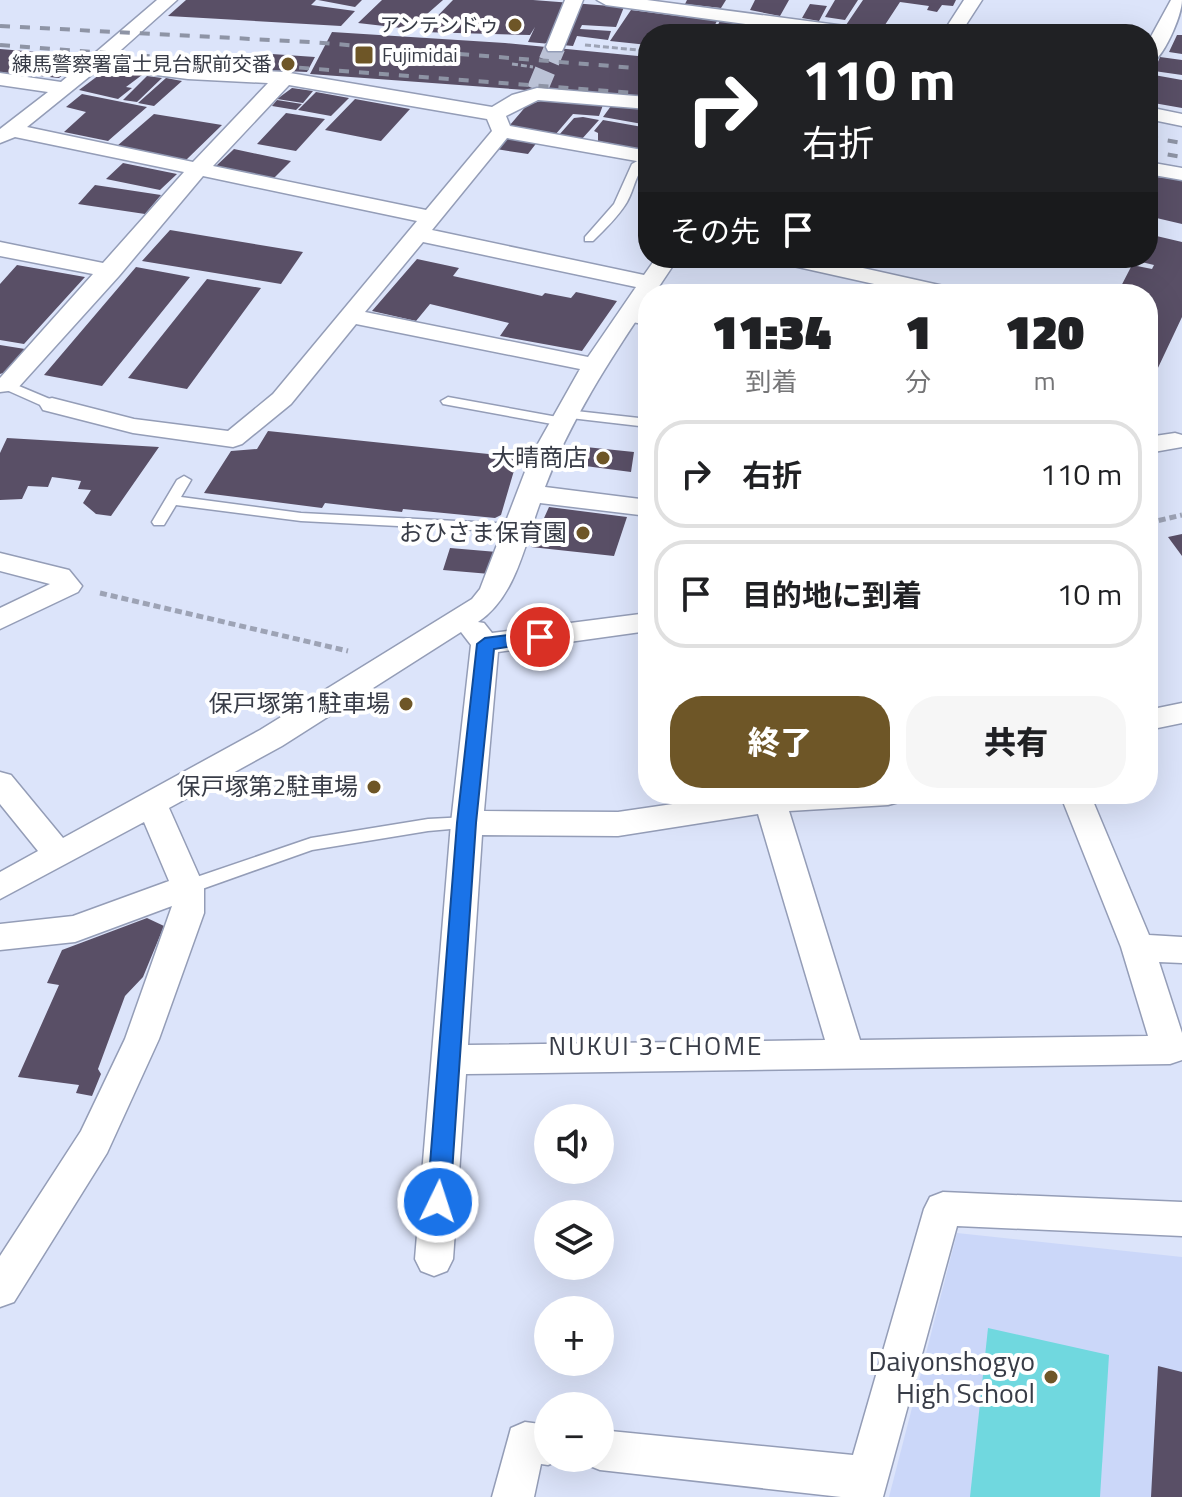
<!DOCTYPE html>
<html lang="ja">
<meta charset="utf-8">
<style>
:root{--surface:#fff;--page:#f6f6f6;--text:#202124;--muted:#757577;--line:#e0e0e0;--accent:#6e5627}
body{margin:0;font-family:"Titillium Web","Noto Sans JP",sans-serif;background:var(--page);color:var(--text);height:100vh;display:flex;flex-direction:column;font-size:30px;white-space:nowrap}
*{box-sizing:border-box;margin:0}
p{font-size:26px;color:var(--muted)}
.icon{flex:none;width:44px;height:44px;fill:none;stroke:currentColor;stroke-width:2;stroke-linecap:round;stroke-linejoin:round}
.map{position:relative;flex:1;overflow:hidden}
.side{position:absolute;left:638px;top:284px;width:520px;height:520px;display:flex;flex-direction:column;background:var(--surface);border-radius:32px;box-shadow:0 8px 32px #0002}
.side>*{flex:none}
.banner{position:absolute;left:638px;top:24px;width:520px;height:244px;border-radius:32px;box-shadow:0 8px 32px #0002;background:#202124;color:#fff;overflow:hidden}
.fabs{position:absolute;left:534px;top:1104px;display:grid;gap:16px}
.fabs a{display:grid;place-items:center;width:80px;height:80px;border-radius:50%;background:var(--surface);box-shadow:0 8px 32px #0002;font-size:40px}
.pin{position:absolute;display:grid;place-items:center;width:68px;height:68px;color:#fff;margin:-34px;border:4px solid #fff;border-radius:50%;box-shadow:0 2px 8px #0007}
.me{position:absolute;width:88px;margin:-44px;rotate:4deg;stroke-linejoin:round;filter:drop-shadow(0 0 6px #0008)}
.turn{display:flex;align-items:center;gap:28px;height:168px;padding:0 32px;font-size:36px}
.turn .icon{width:104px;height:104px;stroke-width:2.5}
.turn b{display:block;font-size:56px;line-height:68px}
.then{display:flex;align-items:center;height:76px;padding:0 32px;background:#0003;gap:16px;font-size:30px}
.eta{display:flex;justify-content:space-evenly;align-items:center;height:136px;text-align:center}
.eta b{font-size:48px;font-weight:800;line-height:56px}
.action{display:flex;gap:16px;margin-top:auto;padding:16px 32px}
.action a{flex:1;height:92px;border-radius:32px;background:var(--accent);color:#fff;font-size:32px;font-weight:800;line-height:92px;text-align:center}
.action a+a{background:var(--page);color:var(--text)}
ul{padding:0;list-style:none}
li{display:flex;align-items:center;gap:24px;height:108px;margin:0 16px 12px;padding:0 16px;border:4px solid var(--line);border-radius:32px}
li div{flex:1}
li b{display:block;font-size:30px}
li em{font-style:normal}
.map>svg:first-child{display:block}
</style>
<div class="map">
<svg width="1182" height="1497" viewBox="0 0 1182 1497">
<rect width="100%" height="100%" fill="#dce4fa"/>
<path fill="#cbd7f9" d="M957,1233L1182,1257V1497H889Z"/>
<path fill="#70d8df" d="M988,1328L1109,1355L1100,1497H970Z"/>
<path fill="#594f66" d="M186,0H316L311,5L355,11L341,26L168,16Z
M318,0H362L355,7Z
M382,0H443L410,29L358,23Z
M453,0H533L624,7L616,27L582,25L580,29L611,31L608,40L577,36L573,46L528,42L535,27L530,35L422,32Z
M687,0H726L721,8L685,4Z
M755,0H789L780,16L750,10Z
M835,0H858L845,20L825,17Z
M863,0H956L953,6L942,5L937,12L927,10L929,6L900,2L881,31L846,25Z
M810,4L827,6L819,21L802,18Z
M631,10L717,21L710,34H648V45L610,41Z
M721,19L737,21L730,34H713Z
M739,21L761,24L756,34H732Z
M977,24L1006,33V34H962Z
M332,32L505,43L648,57V99L310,74Z
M1177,35H1182V54L1169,52Z
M0,49L85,56L59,78L0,72Z
M272,54L315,57L307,72L262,70Z
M1160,57L1182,60V75L1154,71Z
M110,71L142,75L126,87L132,88L118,99L79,90L99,75Z
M1154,75L1182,80V108L1148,102V91Z
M147,76L162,78L137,102L123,100Z
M166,78L182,81L154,106L138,103Z
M292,88L313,91L303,103L277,99Z
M316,92L349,98L331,116L298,110Z
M82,94L147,107L108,141L64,132L86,112L66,107Z
M355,99L410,109L381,141L325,130Z
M277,100L302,104L296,110L272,106Z
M544,100L603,105L599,116L573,114L555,135L510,125L527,105Z
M611,106L648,109V125L603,117Z
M286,113L325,119L296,151L257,144Z
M154,114L222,125L185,161L117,146Z
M583,117L599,120L581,140L559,135L574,118Z
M603,120L648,128V140L639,149L598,141V133L594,131Z
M509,136L538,141L528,154L496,149L504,138Z
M234,149L291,161L274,178L216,166Z
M123,163L177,174L160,190L106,179Z
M1148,176L1182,180V224L1148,216Z
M95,185L161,195L145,214L78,204Z
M170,230L303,252L281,284L142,261Z
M1148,234L1182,242V317L1148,389V294H1117L1132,265L1152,269L1154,265L1129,259L1148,258Z
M417,259L459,268L453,276L542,296L545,293L571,298L576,292L617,301L582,351L500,336L509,323L430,304L416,321L372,311Z
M17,265L85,277L24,344L0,340V284Z
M136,267L190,277L102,386L44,375Z
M207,279L261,288L187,389L128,378Z
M0,345L25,349L6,372L0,374Z
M268,431L518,457L501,515L495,518L403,509L402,512L325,503L322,508L204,493L231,451L257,449Z
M7,438L159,447L111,516L96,514L83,503L91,490L78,489L81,481L52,477L48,487L28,486L22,499L0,500V453Z
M576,446L634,452L631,472L570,464Z
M549,507L627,517L614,556L531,547Z
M1182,534V556L1168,537Z
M450,548L497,552L490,574L443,570Z
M147,918L164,926L143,977L125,996L98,1069L101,1074L92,1096L76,1093L79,1085L18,1077L59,985L47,983L62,950Z
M1158,1366L1182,1372V1497H1151Z"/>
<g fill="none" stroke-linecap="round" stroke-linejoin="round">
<path stroke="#bbc2d6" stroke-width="21" stroke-dasharray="21 10" stroke-linecap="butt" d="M537,90L555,47"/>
<g stroke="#949db7" stroke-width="3">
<path id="lane" d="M771,18L776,21L769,34H759L768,19Z
M648,155V163C635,173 635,188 627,202C618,217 605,229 593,241H585V237L614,204L632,164Z
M626,313L648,317V325L622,320L620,317Z
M7,381L57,402L59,405L57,408H47L2,388V382Z
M448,397L563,418L570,422L563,426L443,404L441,401Z
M567,410L648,419V427L562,417L560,414Z
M184,476L191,480L181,497L301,513L515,524L522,528L515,532L301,521L176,505L164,525H154L152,522L177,480Z
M467,817L473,819L475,823L473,827L428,831L312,850L188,894L182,892L179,887L182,882L311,838L428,819Z"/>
</g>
<g stroke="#949db7" stroke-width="3">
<path id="street" d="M157,0H177L112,58L188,67L284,72L492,107L512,95L537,88L648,97V109L538,100L506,116L510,126L648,151V163L507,138L432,230L644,275L656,258H678L654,294H648V303C609,361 570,421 545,487L648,500V516L540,503C525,543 516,597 478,622L484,623L492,633L648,613V631L498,652L484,811L618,812L741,794H903L899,802L888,805L789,811L860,1040L1148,1036L1121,947L1060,794H1090L1149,935L1182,937V963L1159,962L1182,1033V1060L1170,1064L466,1074L453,1259L447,1271L434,1276L421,1271L415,1259L451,823L471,645L461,632L282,746L169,808L204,887V913L159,1039L107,1153L14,1302L0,1307V1256L81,1131L125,1039L172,906L75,942L0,950V924L73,916L169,881L144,822L0,899V872L38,851L0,804V772L11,775L63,838L260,730L472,599L480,589L531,456L580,369L356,324L291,404L242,444L233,447L133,433L43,410L40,405L43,400L52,398L134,419L228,431L273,394L417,221L203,176L119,276L16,390L0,392V378L93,274L0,256V242L103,263L184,172L15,137L0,143V129L48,92L0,85V73L61,82ZM100,68L188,79L268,83L193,162L27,127ZM289,85L487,119L492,131L426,210L213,166ZM423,242L636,287L588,357L365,312ZM758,814L825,1040L468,1045L482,835L618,836Z
M565,0H583L564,47L562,51H548L546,47Z
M597,0H647L860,28L869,34H818L606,5Z
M964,0H982L960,34H942Z
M1171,0H1182C1182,15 1163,61 1148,65V42Z
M1148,107L1182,114V126L1148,119Z
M1148,162L1182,168V180L1148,174Z
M777,258H818L957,289L960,294H919L780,263Z
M1175,433L1182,435V447L1148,453V437Z
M0,553L69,570L82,586L78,592L0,629V608L50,584L0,571Z
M1182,703V723L1148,730V710Z
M943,1192L1182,1202V1236L957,1226L883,1497H841L600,1470L585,1464L583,1458H600V1430L853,1455L924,1209L930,1197Z
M525,1422L548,1425V1458L562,1459L548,1465L541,1464L534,1497H492L511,1428Z"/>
</g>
<path stroke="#9da3b5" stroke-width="3" stroke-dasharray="6 3" stroke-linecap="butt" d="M585,45L648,51
M512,64L533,67"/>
<path stroke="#9da3b5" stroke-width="5" stroke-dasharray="7 4" stroke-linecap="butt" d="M1148,523L1182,515
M100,593L348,651"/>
<use href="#lane" fill="#fff" fill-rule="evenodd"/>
<use href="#street" fill="#fff" fill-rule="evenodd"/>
<path stroke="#8e94a5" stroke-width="4" stroke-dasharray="10 10" stroke-linecap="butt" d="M0,26L310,42L648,69
M0,45L648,94
M1148,137L1182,143
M1148,151L1182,157"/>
</g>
<path fill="#1a73e8" stroke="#114b97" stroke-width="2" d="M540,631L546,633L548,637L546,641L494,649L476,823L450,1202L446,1210L438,1212L430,1210L427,1202L457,823L477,644L485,638Z"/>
<g fill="#6e5627" stroke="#fff" stroke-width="3">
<circle cx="515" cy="25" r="8"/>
<rect x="354" y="45" width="20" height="20" rx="4"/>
<circle cx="288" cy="64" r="8"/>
<circle cx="603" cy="458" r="8"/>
<circle cx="583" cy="533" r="8"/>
<circle cx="406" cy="704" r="8"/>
<circle cx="374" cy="787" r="8"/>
<circle cx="1051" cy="1377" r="8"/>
</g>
<g text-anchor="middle" stroke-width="8" stroke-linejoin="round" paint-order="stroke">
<g font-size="20" fill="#383c47" stroke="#fff" text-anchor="end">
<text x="499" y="32">アンテンドゥ</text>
<text x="382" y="62" text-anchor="start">Fujimidai</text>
<text x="272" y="71">練馬警察署富士見台駅前交番</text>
</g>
<g font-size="24" fill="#383c47" stroke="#fff" text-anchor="end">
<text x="587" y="466">大晴商店</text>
<text x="567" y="541">おひさま保育園</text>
<text x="390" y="712">保戸塚第1駐車場</text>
<text x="358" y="795">保戸塚第2駐車場</text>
</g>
<g font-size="26" letter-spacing="2" fill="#383c47" stroke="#fff">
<text x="656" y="1055">NUKUI 3-CHOME</text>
</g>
<g font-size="28" fill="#383c47" stroke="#fff" text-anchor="end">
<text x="1035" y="1371">Daiyonshogyo<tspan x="1035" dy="32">High School</tspan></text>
</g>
</g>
</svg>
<div class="fabs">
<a><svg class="icon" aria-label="sound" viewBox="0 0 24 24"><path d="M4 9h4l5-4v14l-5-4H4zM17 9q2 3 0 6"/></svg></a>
<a><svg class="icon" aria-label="layers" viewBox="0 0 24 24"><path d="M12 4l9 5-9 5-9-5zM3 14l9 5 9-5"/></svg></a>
<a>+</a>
<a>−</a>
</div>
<div class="pin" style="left:540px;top:637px;background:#d93025"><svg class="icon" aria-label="arrive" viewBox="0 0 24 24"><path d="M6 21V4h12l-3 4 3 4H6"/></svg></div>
<svg class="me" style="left:438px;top:1202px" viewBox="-20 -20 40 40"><circle r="17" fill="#1a73e8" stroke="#fff" stroke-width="3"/><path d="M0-11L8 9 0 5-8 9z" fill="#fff"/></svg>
<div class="banner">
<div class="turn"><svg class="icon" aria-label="right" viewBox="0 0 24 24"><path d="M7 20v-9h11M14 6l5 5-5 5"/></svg><div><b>110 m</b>右折</div></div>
<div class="then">その先<svg class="icon" aria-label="arrive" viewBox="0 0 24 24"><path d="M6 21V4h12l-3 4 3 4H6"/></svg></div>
</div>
<section class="side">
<div class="eta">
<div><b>11:34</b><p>到着</p></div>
<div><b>1</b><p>分</p></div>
<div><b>120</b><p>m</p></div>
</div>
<ul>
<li><svg class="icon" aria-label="right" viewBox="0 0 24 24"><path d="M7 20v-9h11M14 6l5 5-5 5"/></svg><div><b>右折</b></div><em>110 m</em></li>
<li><svg class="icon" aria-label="arrive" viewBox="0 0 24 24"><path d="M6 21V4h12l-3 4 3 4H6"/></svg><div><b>目的地に到着</b></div><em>10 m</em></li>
</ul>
<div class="action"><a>終了</a><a>共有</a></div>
</section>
</div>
